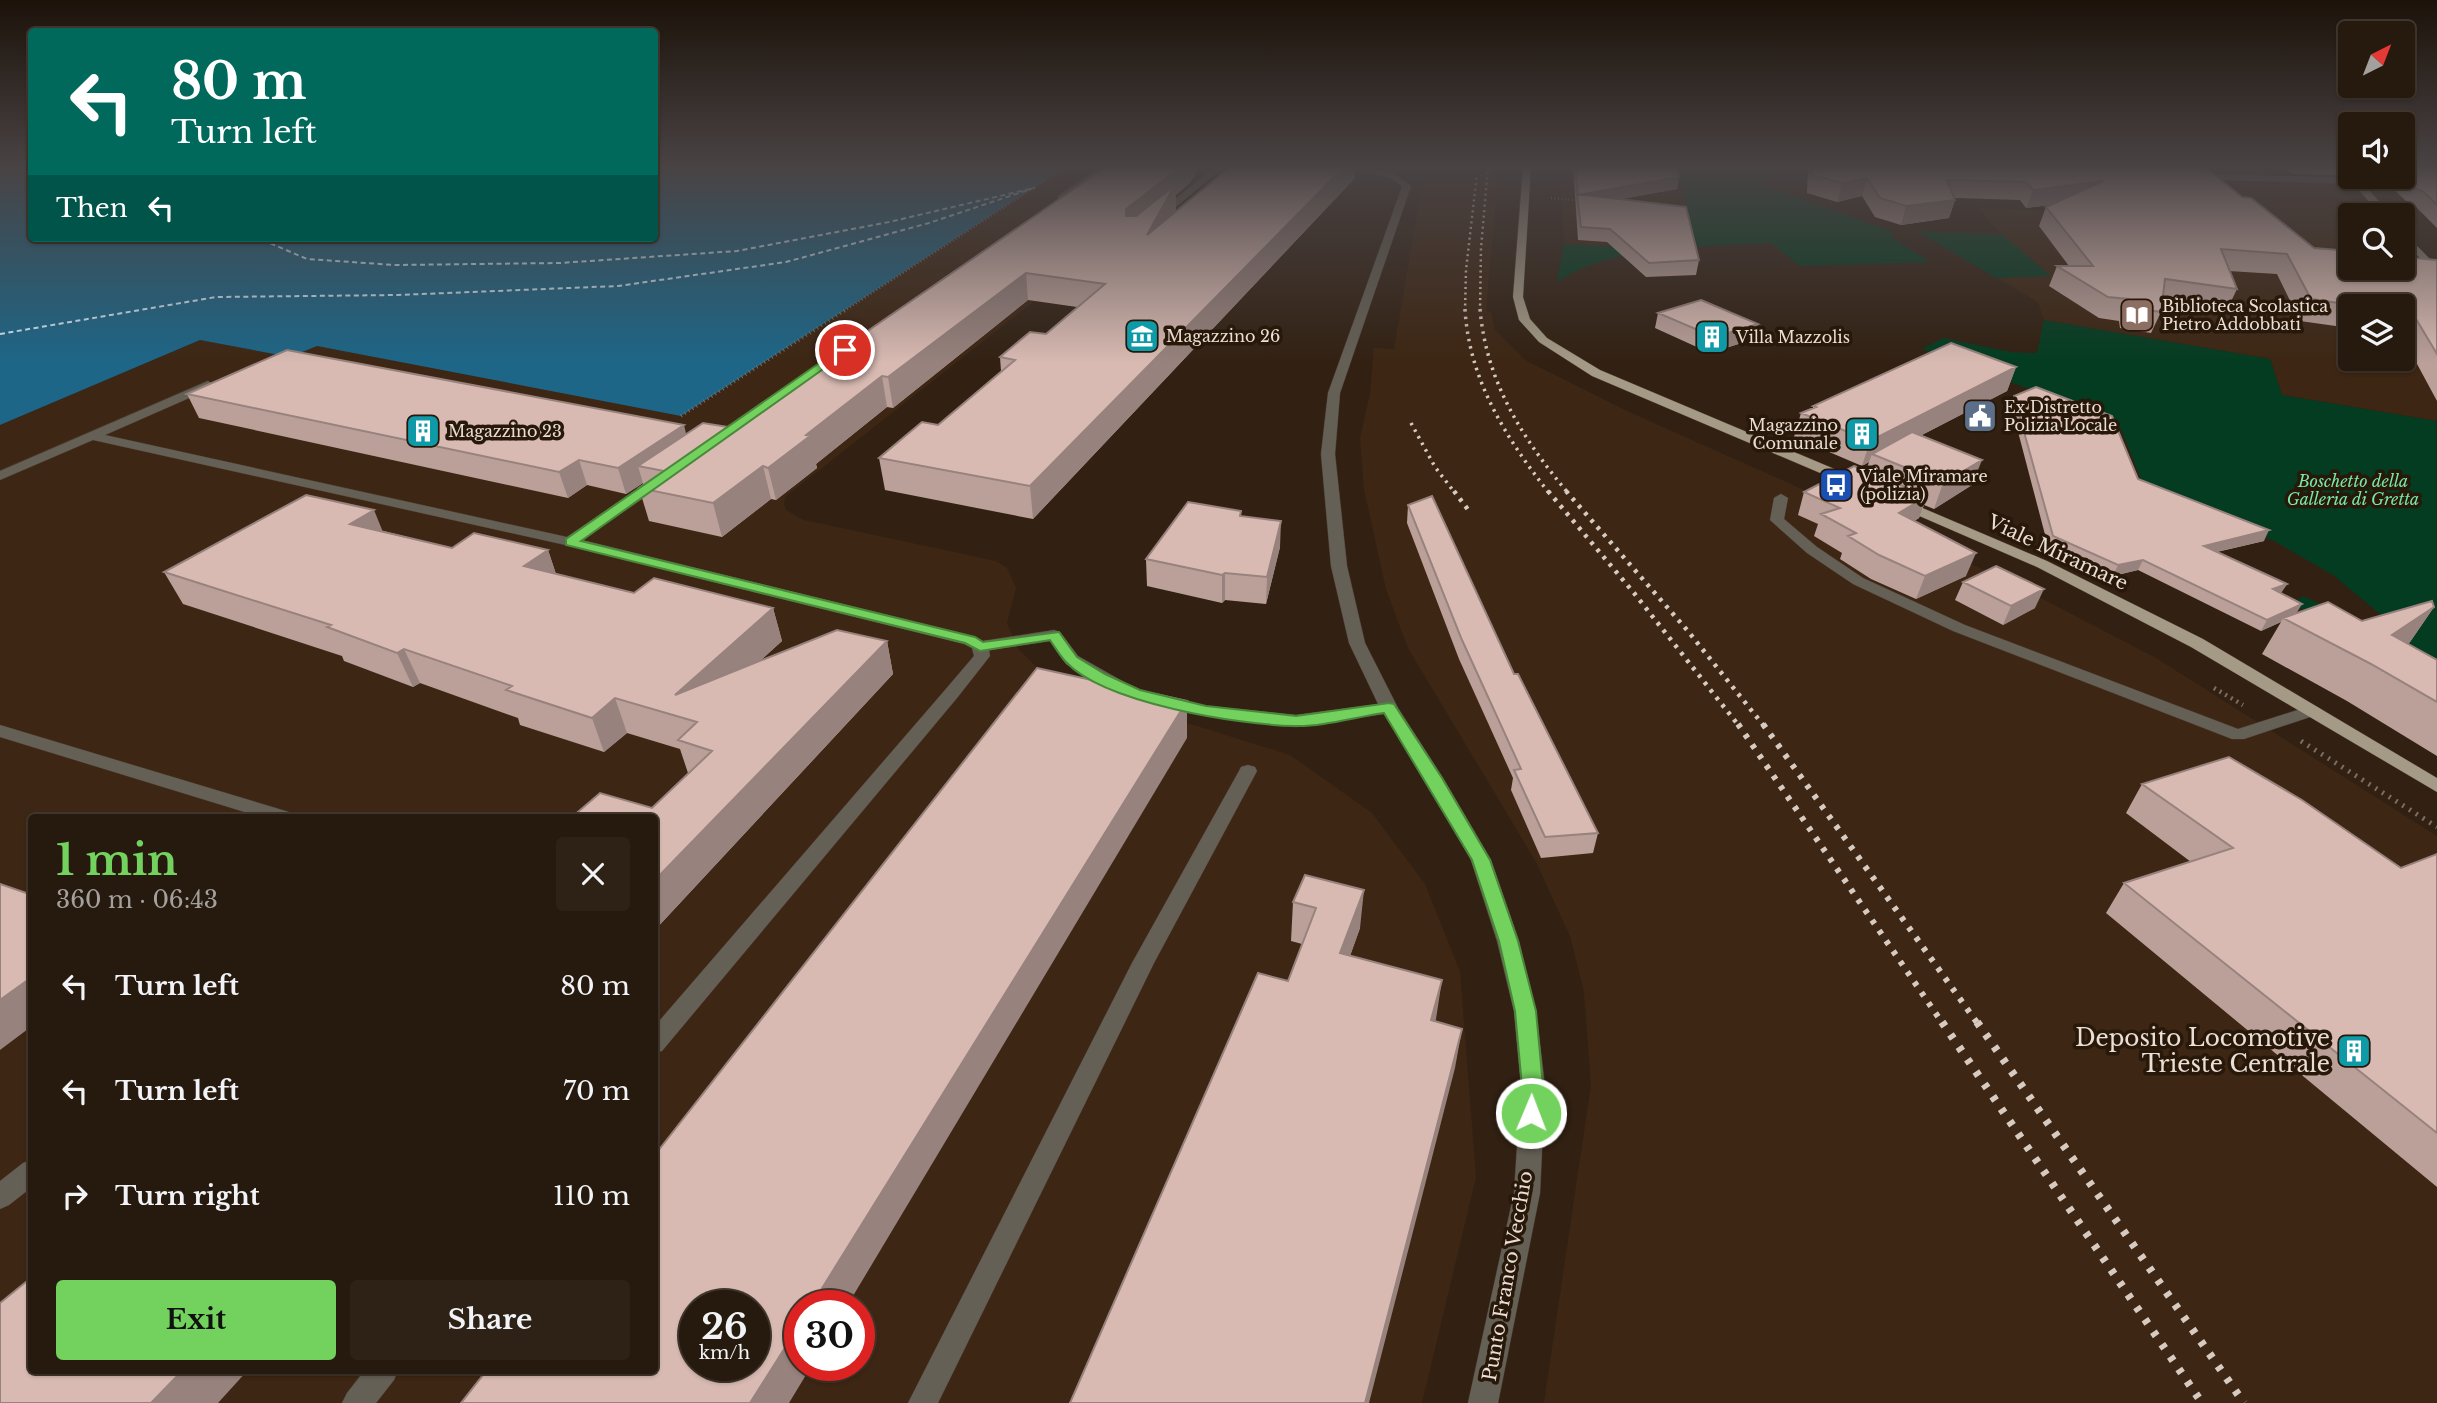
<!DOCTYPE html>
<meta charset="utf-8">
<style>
:root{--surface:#26190e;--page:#2e2217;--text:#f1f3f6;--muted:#a4a09e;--line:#42382e;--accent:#73d25d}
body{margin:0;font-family:"Libre Baskerville",serif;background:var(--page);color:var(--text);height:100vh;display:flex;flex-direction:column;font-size:26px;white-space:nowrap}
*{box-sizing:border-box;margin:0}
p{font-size:23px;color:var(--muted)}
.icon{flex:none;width:38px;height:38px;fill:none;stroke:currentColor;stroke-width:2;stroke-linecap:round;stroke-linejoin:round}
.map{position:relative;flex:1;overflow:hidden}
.sheet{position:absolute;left:28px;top:814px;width:630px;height:560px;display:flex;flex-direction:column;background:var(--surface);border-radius:7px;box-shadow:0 2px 5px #0004,0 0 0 2px var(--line)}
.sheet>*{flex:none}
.top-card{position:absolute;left:28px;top:28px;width:630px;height:214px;border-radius:7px;box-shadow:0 2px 5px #0004,0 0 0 2px var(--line);background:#00695c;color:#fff;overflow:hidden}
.needle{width:46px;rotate:42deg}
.buttons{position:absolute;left:2338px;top:21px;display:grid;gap:14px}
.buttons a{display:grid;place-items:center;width:77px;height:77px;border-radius:7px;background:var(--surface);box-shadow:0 2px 5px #0004,0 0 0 2px var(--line);font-size:35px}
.speed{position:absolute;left:679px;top:1290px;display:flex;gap:14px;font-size:35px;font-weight:700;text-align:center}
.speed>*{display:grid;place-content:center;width:91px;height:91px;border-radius:50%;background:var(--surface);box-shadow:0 2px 5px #0004,0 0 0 2px var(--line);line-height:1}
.speed small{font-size:18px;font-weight:400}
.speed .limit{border:10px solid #d22;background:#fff;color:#111}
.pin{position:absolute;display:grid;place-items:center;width:60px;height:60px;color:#fff;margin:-30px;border:4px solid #fff;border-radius:50%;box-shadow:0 2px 7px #0007}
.me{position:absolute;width:77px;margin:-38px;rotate:1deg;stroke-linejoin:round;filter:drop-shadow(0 0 5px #0008)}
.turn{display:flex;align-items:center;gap:24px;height:147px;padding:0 28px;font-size:32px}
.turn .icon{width:91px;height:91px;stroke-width:2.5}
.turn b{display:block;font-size:49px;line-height:60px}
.then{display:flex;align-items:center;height:66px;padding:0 28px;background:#0003;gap:14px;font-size:26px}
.round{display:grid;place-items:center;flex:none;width:74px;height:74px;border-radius:7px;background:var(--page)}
.headline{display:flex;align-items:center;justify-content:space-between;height:119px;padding:0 28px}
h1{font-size:42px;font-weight:700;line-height:52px;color:var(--accent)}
.cta{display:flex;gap:14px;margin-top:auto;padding:14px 28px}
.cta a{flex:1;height:80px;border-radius:7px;background:var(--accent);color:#111;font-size:28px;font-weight:700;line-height:80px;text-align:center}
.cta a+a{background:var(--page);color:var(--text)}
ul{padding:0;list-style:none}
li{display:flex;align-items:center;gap:21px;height:105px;padding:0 28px}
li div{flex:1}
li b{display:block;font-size:26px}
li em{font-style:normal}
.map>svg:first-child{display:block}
</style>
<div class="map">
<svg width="2437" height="1403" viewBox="0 0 2437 1403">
<rect width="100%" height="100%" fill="#322113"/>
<path fill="#3d2613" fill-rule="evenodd" d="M1066,167H1205L785,497L784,504L786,510L804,520L996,561L1007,568L1016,588L1007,623L1019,650L1041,671L1090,698L1197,726L1290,755L1372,813L1425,884L1460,972L1476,1177L1422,1403H0V425L200,340L290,357L317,346L466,373L823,323ZM32,817H654V1370H32ZM695,1306H754V1365H695ZM800,1306H859V1365H800Z
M1425,167H1499L1486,311L1491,312L1495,330L1525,360L1627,411L2002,578L2156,658L2437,836V1403H1544L1591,1085L1584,992L1570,936L1536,862L1408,648L1386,589L1364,489L1360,438L1370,394L1374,348L1394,349Z
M1560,167H1664L1683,187L1686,205L1629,247L1564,244Z
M1990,174L2337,184L2363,215H2350V268H2403L2413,276L2292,265L2350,308V359H2403V316L2437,320V421L2282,395L2270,359L2044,320L2038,302L1917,231L2002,235L1977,207L2046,211L2038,203Z"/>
<path fill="#033c21" d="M1664,167H1812L1772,176L1758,183L1893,232L1891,237L1930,262L1800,266L1771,243C1707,246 1611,245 1557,282L1564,244L1629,247L1672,211L1686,205L1683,187L1668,186Z
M1917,231L2003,235L2051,276L1996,278Z
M2044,320L2270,359L2282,395L2436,421L2437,700L2293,603L2303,596L2371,628L2381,615L2333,575L2274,541L2144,487L2121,429L2104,417L1922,349L1943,338L2011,352L2037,353Z"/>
<path fill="#1d6687" d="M0,167H31L32,238H416L458,244L472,238H654L655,167H1066L681,416L317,346L290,357L200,340L0,425Z"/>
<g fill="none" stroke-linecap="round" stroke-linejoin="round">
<path stroke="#d2e7f2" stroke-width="2" stroke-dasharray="5 3.5" stroke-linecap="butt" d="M0,334L216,297L398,295L618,286L786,262L929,223L1034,188L889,222L737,251L560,263L395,265L307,259L258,238"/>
<g stroke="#4c3b2e" stroke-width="1">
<path id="lane" d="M454,238H466L458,242Z
M208,381L214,385L212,388L105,435L567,537L655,477H665V483L582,540L976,637L983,641L1054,630L1060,632L1078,656L1145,694L1136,699L1094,682L1066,664L1050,641L989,650L990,656L957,698L662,1051L654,1053V1027L945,690L974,656L972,648L964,644L570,546L93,440L0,480V471Z
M1781,494L1788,498L1784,519L1817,547L1863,578L1965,625L2238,729L2313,705L2322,710L2319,714L2244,739H2232L1953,631L1853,584L1807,553L1770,520L1774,498Z
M1163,696L1206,706L1296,715L1389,703L1398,708L1389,713L1296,727L1206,716L1157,705L1154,701L1157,697Z
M0,725L289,812L292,817H261L0,737Z
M1248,765L1255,767L1257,771L1154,963L938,1403H908L1132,963L1239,771L1241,767Z
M32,1160V1187L9,1205L0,1209V1181L23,1163Z
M365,1370H398L394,1380L376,1403H342L347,1393Z"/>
</g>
<g stroke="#4c3b2e" stroke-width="1">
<path id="street" d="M1100,167H1110L1064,200H1058V196Z
M1215,167H1224L1160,220H1154V216Z
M1335,167L1393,172L1411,186L1340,393L1335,454L1347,566L1365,643L1398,708L1443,778L1491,860L1519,941L1536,1011L1545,1086L1540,1193L1498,1403H1468L1514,1193L1521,1086L1514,1011L1497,941L1471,860L1425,778L1380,708L1349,643L1331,566L1321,454L1328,393L1402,187L1390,177Z
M2196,174L2357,178L2361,181L2357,184L2193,179V175Z"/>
</g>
<g stroke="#4c3b2e" stroke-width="1">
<path id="secondary" d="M2350,175L2357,177L2391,215H2381L2349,179Z
M2403,232L2437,266V275L2403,241Z"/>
</g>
<g stroke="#4c3b2e" stroke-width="1">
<path id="primary" d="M1523,167H1531L1523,297L1530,319L1547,338L1600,370L1863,481V487H1853L1592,376L1539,342L1519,320L1513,297Z
M1899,498L2047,561L2203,639L2437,778V792L2191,647L2037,567L1894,505V499Z"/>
</g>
<path stroke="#7c6d61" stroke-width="2.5" stroke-dasharray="1 2.5" stroke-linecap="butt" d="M1551,198L1574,200
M844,311L1045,181"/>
<path stroke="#7c6d61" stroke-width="3.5" stroke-dasharray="1 3.5" stroke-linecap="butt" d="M681,416L847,309"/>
<path stroke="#7c6d61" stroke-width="4.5" stroke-dasharray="2 4.5" stroke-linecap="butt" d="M2214,688L2243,705"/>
<path stroke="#7c6d61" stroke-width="5" stroke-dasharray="2 6" stroke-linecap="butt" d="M2301,741L2437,827"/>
<use href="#lane" fill="#656056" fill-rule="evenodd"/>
<use href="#street" fill="#656056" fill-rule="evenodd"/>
<use href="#secondary" fill="#888171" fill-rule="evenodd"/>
<use href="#primary" fill="#a49a86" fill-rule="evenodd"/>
<path stroke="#d7cbc1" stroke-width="2.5" stroke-dasharray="2 3.5" stroke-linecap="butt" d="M1465,311L1466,270L1477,174
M1480,311L1481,248L1488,167"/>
<path stroke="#d7cbc1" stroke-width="3.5" stroke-dasharray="2.5 5" stroke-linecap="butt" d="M1465,309C1469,380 1506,438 1549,493
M1480,309C1486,381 1522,438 1568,493
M1411,423L1435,467L1455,493"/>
<path stroke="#d7cbc1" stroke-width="4.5" stroke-dasharray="3.5 6" stroke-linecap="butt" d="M1454,491L1469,511
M1548,491L1634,593L1739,726
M1566,491L1687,630L1764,726"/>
<path stroke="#d7cbc1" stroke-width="6" stroke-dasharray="4.5 8" stroke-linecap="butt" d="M1738,724L1943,1024
M1763,724L1978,1024"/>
<path stroke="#d7cbc1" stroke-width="8" stroke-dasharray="5 10" stroke-linecap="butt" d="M1942,1022L2202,1403
M1977,1022L2244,1403"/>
</g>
<path fill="#baa099" d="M1106,167H1199L1190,183L1176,195V210L1174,212L1230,167H1355V178L1033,519L885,490L879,458L938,425L1001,371L1000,357L1046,334L1077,307L1028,300L893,408L887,407L816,464L817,468L776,500L771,499L722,537L649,521L639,488L643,485V483L626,494L587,485L568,498L199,418L187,394L686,434L728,427Z
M1573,167H1677L1679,177L1677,189L1620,199L1699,260L1696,275L1646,277L1607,242L1578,240Z
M1808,167H2205L2242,197L2314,248L2437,260V401L2403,338V306H2350V328L2300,321L2277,274L2229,271L2237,289L2227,310L2162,301L2161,312L2151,333L2120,328L2119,321L2099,318L2049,286L2057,266H2069L2039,226L2046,207L2050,205L2026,208L2020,200L1955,198V200L1949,218L1901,225L1875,217L1862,196L1837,202L1807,193Z
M2281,167H2350V173L2347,175L2294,174Z
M2437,167V228L2416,207L2407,202L2381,177H2403Z
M1658,313L1758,324L1754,339L1710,353L1655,328Z
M2016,367L2007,391L1920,436L1972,485L1934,509L1924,505L1919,518L1914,521L1966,576L1916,599L1871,579L1840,559L1842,553L1814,536L1818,524L1798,515L1804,492L1866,471L1869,462L1862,466L1794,437L1801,413L1813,408V406Z
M2014,396L2138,479L2264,541L2217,552L2287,584L2281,593L2297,613L2362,621L2434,607L2410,642L2408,644L2437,660V756L2347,701L2262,654L2281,622L2261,631L2138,570L2113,576L2048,546L2011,405Z
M1408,505L1514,674L1598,833L1593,853L1541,858L1511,790L1513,778L1459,659L1407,523Z
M1241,511V516L1280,547L1266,604L1225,600L1222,603L1147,586L1146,559Z
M383,531L452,548L548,550L556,574L634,593L773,608L782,641L761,660L887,641L893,674L654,931V817L652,808L688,773L680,749L627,733L604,752L520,725L518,718L420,683L413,687L344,661L342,656L183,604L164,572Z
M1963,582L2035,608L2003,625L1955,600Z
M2142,784L2401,868L2437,854V1187L2106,913L2124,883L2191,862L2126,813Z
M1305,875L1360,928L1350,956L1435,1022L1455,1068L1302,944L1291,941L1293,902Z"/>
<path fill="#97827d" d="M1181,167H1199L1190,183L1176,195V210L1148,261L1147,235L1127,234L1126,209Z
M1344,167H1355V178L1033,519L1030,486Z
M1679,177L1677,189L1579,207L1578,195Z
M1867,178L1862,196L1837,202L1842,183Z
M2103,181L2096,199L2026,208L2033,190Z
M1955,200L1949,218L1901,225L1906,206Z
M1026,273L1028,300L893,408L888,377Z
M1758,324L1754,339L1710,353L1714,337Z
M2016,367L2007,391L1879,457L1872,454L1869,462L1862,466L1870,441Z
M882,376L887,407L816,464L817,468L776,500L768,468L806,435Z
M684,425L690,450L638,466L643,483L626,494L618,468Z
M579,460L587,485L568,498L559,472Z
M1982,460L1972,485L1934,509L1943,483Z
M763,466L771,499L722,537L713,503Z
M1927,496L1919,518L1891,536L1899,513Z
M374,510L387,542L350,524Z
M1281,521L1280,547L1266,604L1267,577Z
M2269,530L2264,541L2198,556L2204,546Z
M548,550L559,583L524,566Z
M1976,553L1966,576L1916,599L1925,576Z
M2143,560L2138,570L2113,576L2118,565Z
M1225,573V600L1222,603V575Z
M2287,584L2280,594L2273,589Z
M2044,589L2035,608L2003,625L2011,606Z
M2302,604L2296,614L2283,618L2281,622L2261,631L2267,620Z
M2434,607L2410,642L2375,667L2392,635Z
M773,608L782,641L694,721L675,695Z
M887,641L893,674L654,931V881Z
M404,649L420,683L413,687L397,653Z
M615,698L627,733L604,752L592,718Z
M1187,701V738L847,1306H811Z
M1364,890L1360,928L1337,992L1340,953Z
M32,977V1026L0,1050V1000Z
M1442,980L1436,1019L1425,1059L1431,1020Z
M1462,1029L1455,1068L1369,1403H1365Z
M800,1324V1365H812L789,1403H750Z
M183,1370H248L218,1403H151Z"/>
<path fill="#d8bab2" stroke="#97827d" stroke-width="2" fill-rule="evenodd" d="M1106,167H1181L1126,209V216H1136L1175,185L1147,235L1230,167H1344L1030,486L879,458L922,422L938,425L1015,360L1000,357L1030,332L1046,334L1105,284L1026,273L888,377L882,376L806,435L810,436L768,468L763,466L713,503L639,488L664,471L638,466L703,423L728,427Z
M1575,167H1677L1679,177L1578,195Z
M1812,167H2205L2242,197L2251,198L2314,248L2350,251V268H2403V257L2437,260V354L2413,314L2403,312V306H2360L2311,299L2287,254L2221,249L2237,289L2165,279L2161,312L2129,307L2128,299L2108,297L2057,266H2093L2046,207L2103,181L2033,190L2026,182L1947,180L1955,200L1906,206L1880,198L1867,178L1842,183L1812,175Z
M2403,167H2437V205L2424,192L2415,188L2403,176Z
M1577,194L1686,207L1699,260L1649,263L1610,229L1581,227Z
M1701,300L1758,324L1714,337L1658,313Z
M1951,343L2016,367L1870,441L1801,413L1816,407L1813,406Z
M287,350L684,425L618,468L579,460L559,472L187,394Z
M2036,387L2112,416L2138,479L2269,530L2204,546L2287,584L2273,589L2302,604L2267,620L2143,560L2118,565L2053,536L2014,396Z
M1912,432L1982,460L1943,483L1872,454Z
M1854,466L1927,496L1899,513L1976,553L1925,576L1879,555L1848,536L1856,533L1821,514L1840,508L1804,492Z
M306,495L374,510L350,524L452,548L474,533L548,550L524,566L634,593L654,578L773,608L675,695L837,630L887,641L654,881V817H572L600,793L652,808L712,751L678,740L697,722L615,698L592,718L506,690L512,686L404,649L397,653L327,627L331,625L164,572Z
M1432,496L1514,674H1518L1598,833L1545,837L1514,770L1521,769L1462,640L1408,505Z
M1188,502L1241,511L1240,516L1281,521L1267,577L1225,573L1222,575L1146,559Z
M1996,566L2044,589L2011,606L1963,582Z
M2432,601L2434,607L2392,635L2437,660V702L2371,664L2283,618L2328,602L2362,621Z
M1037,668L1187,701L811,1306H800V1324L750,1403H461L487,1370H654V1156ZM695,1306H754V1365H695Z
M2229,757L2302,800L2401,868L2437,854V1133L2124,883L2233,848L2142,784Z
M1305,875L1364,890L1340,953L1442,980L1431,1020L1462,1029L1365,1403H1070L1258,973L1288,981L1316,908L1293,902Z
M0,884L32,895V977L0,1000Z
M32,1277V1370H183L151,1403H0V1303Z"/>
<linearGradient id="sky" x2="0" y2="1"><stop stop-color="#1c120a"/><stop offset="0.46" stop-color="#494344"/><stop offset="1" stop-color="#494344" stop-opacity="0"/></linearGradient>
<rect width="2437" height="363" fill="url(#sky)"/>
<path fill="#73d25d" stroke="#4b883c" stroke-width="2" d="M841,348L850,350L581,541L975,637L983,642L1059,632L1077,657L1105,674L1140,690L1206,706L1296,716L1389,703L1394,704L1442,778L1490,860L1518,941L1536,1011L1543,1086L1542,1113L1539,1120L1531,1122L1523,1120L1520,1113L1522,1086L1515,1011L1499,941L1472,860L1384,713C1355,717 1323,727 1294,726C1239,725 1104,703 1066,662C1060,656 1055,647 1050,640L980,651L965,643L566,545V539Z"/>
<defs>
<g id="library-square" transform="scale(1.75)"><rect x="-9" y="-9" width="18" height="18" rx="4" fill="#8d6e63" stroke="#281809"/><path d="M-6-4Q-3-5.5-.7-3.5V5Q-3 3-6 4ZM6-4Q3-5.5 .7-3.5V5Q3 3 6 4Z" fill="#fff"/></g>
<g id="museum-square" transform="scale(1.75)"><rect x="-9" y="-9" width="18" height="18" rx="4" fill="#0f9aa8" stroke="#281809"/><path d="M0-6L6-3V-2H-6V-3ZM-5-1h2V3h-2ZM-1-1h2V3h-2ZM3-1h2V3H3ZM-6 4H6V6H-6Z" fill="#fff"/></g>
<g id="building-square" transform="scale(1.75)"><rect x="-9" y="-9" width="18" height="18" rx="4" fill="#0f9aa8" stroke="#281809"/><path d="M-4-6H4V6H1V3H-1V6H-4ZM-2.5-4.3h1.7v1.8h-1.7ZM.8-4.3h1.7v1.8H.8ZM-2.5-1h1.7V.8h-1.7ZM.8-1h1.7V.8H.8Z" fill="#fff"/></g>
<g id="civic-square" transform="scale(1.75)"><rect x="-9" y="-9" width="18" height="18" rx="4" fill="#5c6f8a" stroke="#281809"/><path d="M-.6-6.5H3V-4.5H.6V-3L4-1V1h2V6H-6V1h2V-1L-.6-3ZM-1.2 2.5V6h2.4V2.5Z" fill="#fff"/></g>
<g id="bus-square" transform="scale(1.75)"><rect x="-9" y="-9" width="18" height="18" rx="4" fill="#1a4fb4" stroke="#281809"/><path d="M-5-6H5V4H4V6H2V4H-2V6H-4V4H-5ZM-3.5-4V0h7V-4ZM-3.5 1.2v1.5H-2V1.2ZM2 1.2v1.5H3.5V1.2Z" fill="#fff"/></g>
</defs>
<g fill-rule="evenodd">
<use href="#library-square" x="2137" y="315"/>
<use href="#museum-square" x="1142" y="336"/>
<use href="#building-square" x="1712" y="337"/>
<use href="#civic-square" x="1980" y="416"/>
<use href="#building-square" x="423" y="431"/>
<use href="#building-square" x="1862" y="434"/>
<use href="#bus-square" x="1836" y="485"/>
<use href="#building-square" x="2354" y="1051"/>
</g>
<g text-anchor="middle" stroke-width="7" stroke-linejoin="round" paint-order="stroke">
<g font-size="16" fill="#eaded5" stroke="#281809" text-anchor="start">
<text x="2162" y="312">Biblioteca Scolastica<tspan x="2162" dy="18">Pietro Addobbati</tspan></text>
<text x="1166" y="342">Magazzino 26</text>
<text x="1736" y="343">Villa Mazzolis</text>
<text x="2004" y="413">Ex Distretto<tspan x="2004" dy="18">Polizia Locale</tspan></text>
<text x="1838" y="431" text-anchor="end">Magazzino<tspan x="1838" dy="18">Comunale</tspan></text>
<text x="448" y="437">Magazzino 23</text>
<text x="1860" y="482">Viale Miramare<tspan x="1860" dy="18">(polizia)</tspan></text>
</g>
<g font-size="16" font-style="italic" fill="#78e8a8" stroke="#281809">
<text x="2353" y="487">Boschetto della<tspan x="2353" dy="18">Galleria di Gretta</tspan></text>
</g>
<g font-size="19" fill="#eaded5" stroke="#281809">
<text transform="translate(2058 552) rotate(25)" y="7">Viale Miramare</text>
<text transform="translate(1507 1276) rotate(-80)" y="7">Punto Franco Vecchio</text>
</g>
<g font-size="23" fill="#eaded5" stroke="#281809" text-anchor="end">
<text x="2330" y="1046">Deposito Locomotive<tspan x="2330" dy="26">Trieste Centrale</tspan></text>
</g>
</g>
</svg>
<div class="buttons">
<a><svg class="needle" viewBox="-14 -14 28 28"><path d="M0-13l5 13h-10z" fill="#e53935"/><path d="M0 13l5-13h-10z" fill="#a4a09e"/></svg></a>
<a><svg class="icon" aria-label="sound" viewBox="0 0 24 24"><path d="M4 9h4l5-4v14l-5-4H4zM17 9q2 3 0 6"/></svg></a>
<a><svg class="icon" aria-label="search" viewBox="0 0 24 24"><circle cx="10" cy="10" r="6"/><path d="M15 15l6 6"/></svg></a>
<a><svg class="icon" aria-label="layers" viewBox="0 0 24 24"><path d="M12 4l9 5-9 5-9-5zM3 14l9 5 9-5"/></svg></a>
</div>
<div class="speed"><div>26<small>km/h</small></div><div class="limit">30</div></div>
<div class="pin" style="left:845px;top:350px;background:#d93025"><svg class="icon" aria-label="arrive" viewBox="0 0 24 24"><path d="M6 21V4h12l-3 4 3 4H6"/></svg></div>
<svg class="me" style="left:1531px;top:1113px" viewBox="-20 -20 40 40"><circle r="17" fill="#73d25d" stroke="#fff" stroke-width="3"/><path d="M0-11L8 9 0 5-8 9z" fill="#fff"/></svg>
<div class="top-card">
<div class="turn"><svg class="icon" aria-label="left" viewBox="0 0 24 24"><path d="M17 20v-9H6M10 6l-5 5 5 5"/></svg><div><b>80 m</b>Turn left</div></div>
<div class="then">Then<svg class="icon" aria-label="left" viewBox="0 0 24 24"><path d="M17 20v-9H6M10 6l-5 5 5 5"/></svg></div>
</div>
<section class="sheet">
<div class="headline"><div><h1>1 min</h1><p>360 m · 06:43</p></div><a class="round"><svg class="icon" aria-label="close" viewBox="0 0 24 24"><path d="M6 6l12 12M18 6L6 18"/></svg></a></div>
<ul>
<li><svg class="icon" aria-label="left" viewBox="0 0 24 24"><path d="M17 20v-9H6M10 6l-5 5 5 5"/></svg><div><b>Turn left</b></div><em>80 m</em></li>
<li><svg class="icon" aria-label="left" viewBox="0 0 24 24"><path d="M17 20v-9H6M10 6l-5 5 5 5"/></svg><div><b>Turn left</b></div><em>70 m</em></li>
<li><svg class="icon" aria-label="right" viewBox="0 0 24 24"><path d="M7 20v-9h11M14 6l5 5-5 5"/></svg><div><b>Turn right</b></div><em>110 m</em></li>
</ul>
<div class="cta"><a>Exit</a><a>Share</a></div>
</section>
</div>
